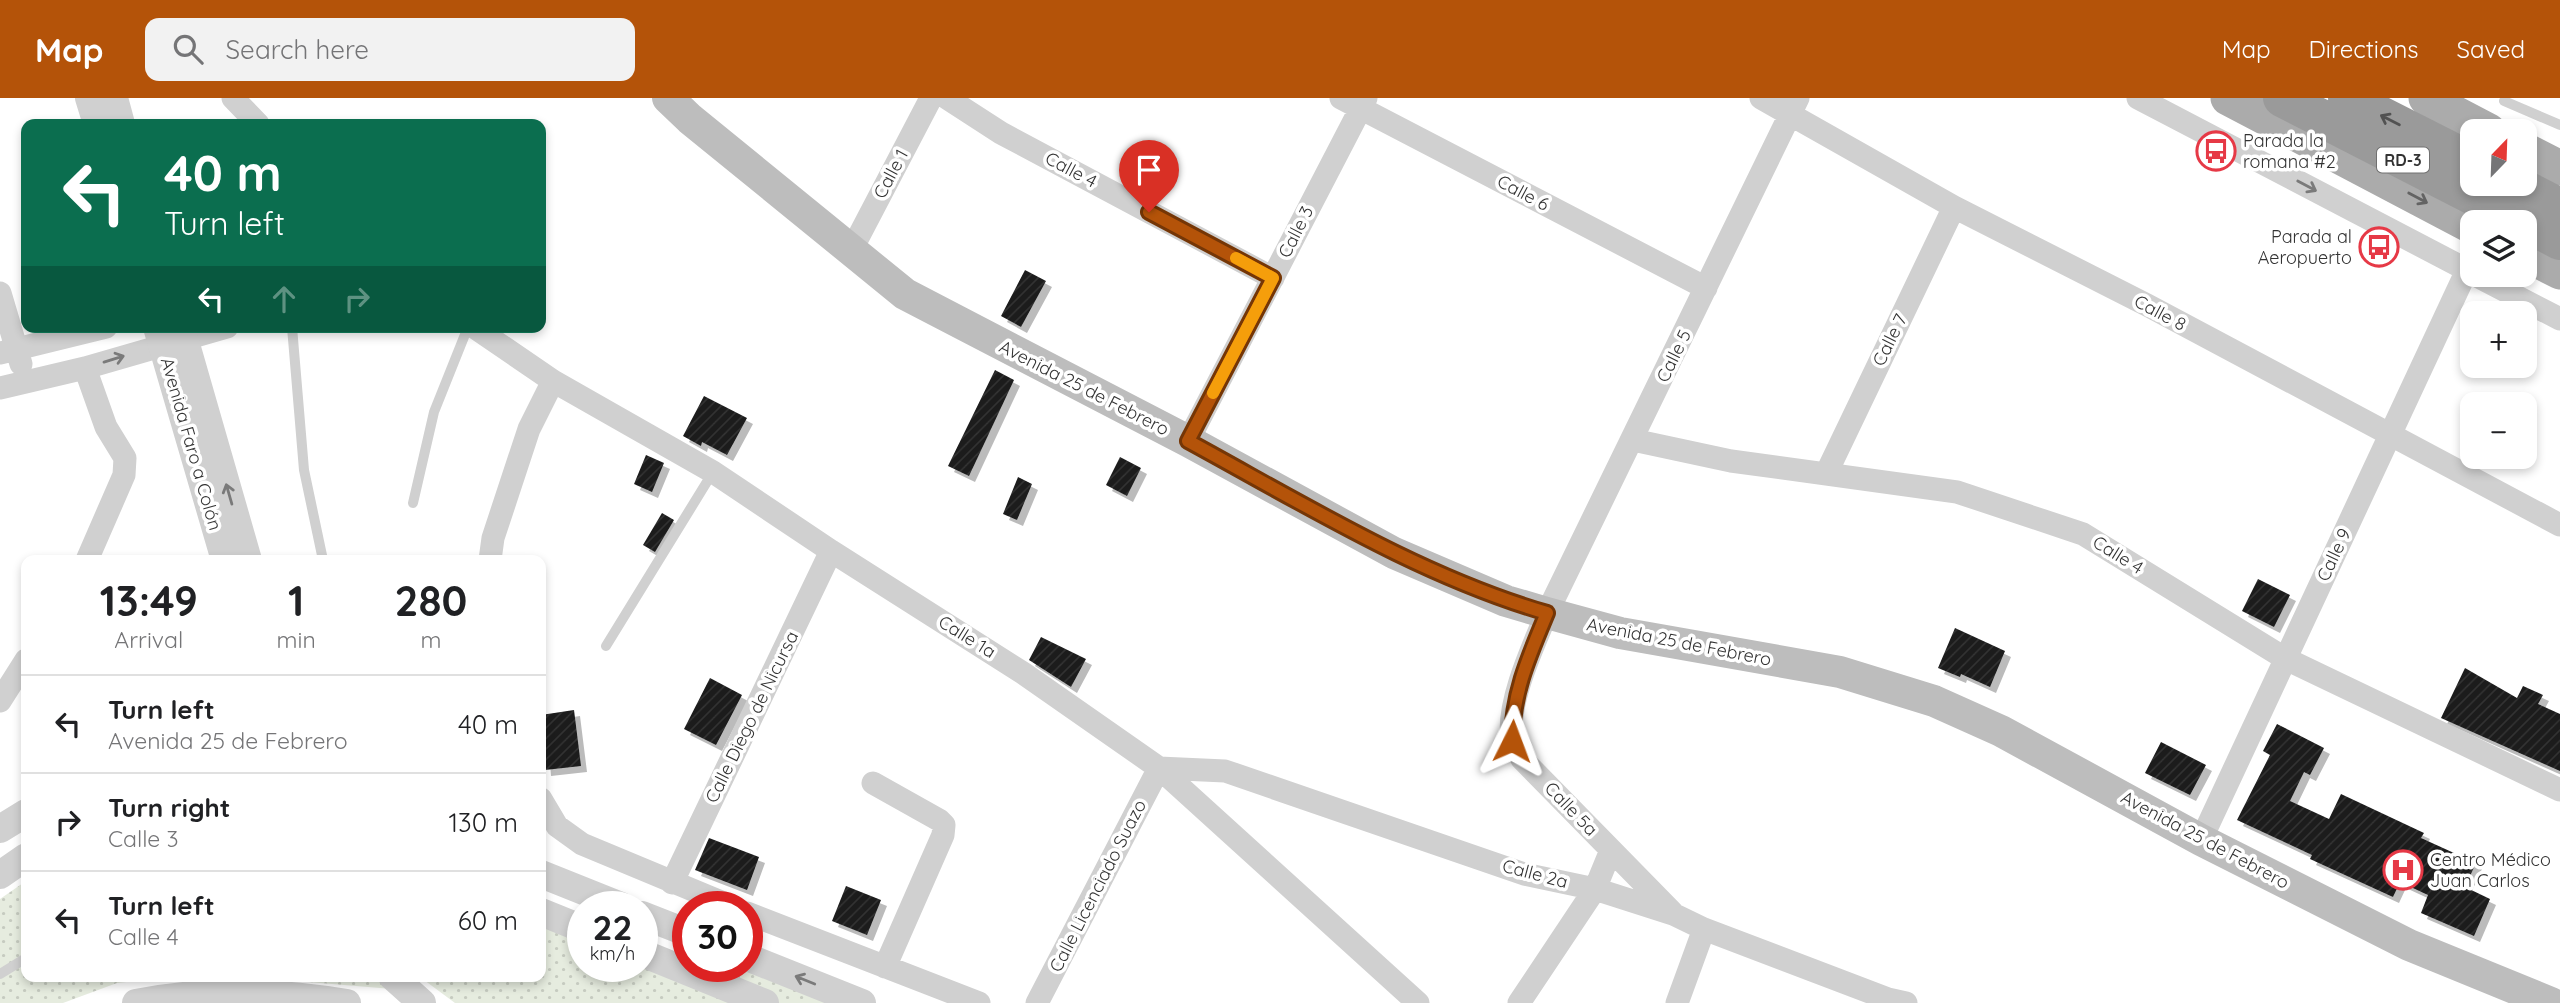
<!DOCTYPE html>
<meta charset="utf-8">
<style>
:root{--surface:#fff;--page:#f2f2f2;--text:#202124;--muted:#757577;--line:#e0e0e0;--accent:#b45309}
body{margin:0;font-family:Quicksand,sans-serif;background:var(--page);color:var(--text);height:100vh;display:flex;flex-direction:column;font-size:26px;white-space:nowrap}
*{box-sizing:border-box;margin:0}
p{font-size:23px;color:var(--muted)}
.icon{flex:none;width:38px;height:38px;fill:none;stroke:currentColor;stroke-width:2;stroke-linecap:round;stroke-linejoin:round}
.map{position:relative;flex:1;overflow:hidden}
.sheet{position:absolute;left:21px;top:457px;width:525px;height:427px;display:flex;flex-direction:column;background:var(--surface);border-radius:14px;box-shadow:0 4px 10px #0003}
.sheet>*{flex:none}
.guide{position:absolute;left:21px;top:21px;width:525px;height:214px;border-radius:14px;box-shadow:0 4px 10px #0003;background:#0b6e4f;color:#fff;overflow:hidden}
.needle{width:46px;rotate:23deg}
.tools{position:absolute;left:2460px;top:21px;display:grid;gap:14px}
.tools a{display:grid;place-items:center;width:77px;height:77px;border-radius:14px;background:var(--surface);box-shadow:0 4px 10px #0003;font-size:35px}
.speed{position:absolute;left:567px;top:793px;display:flex;gap:14px;font-size:35px;font-weight:700;text-align:center}
.speed>*{display:grid;place-content:center;width:91px;height:91px;border-radius:50%;background:var(--surface);box-shadow:0 4px 10px #0003;line-height:1}
.speed small{font-size:18px;font-weight:400}
.speed .limit{border:10px solid #d22;background:#fff;color:#111}
.pin{position:absolute;display:grid;place-items:center;width:60px;height:60px;color:#fff;margin:-72px -30px;border-radius:50% 50% 50% 0;rotate:-45deg;box-shadow:0 0 7px #0007}
.pin .icon{rotate:45deg}
.me{position:absolute;width:77px;margin:-38px;rotate:3deg;stroke-linejoin:round;filter:drop-shadow(0 0 5px #0008)}
.turn{display:flex;align-items:center;gap:24px;height:147px;padding:0 28px;font-size:32px}
.turn .icon{width:91px;height:91px;stroke-width:2.5}
.turn b{display:block;font-size:49px;line-height:60px}
.lanes{display:flex;align-items:center;height:66px;padding:0 28px;background:#0003;justify-content:center;gap:35px;direction:ltr}
.lanes .off{opacity:.35}
.eta{display:flex;justify-content:space-evenly;align-items:center;height:119px;text-align:center}
.eta b{font-size:42px;font-weight:700;line-height:49px}
ul{padding:0;list-style:none}
li{display:flex;align-items:center;gap:21px;height:98px;padding:0 28px;border-top:2px solid var(--line)}
li div{flex:1}
li b{display:block;font-size:26px}
li em{font-style:normal}
header{display:flex;align-items:center;gap:42px;box-sizing:border-box;height:98px;padding:0 35px;background:var(--accent);color:#fff}
header strong{font-size:33px}
nav{display:flex;gap:38px;margin-inline-start:auto;font-size:24px}
.search{width:490px;height:63px;background:var(--page);display:flex;align-items:center;gap:18px;box-sizing:border-box;padding:0 24px;border-radius:14px;color:var(--muted);font-size:26px}
.map>svg:first-child{display:block}
</style>
<header>
<strong>Map</strong>
<div class="search"><svg class="icon" aria-label="search" viewBox="0 0 24 24"><circle cx="10" cy="10" r="6"/><path d="M15 15l6 6"/></svg>Search here</div>
<nav><a>Map</a><a>Directions</a><a>Saved</a></nav>
</header>
<div class="map">
<svg width="2560" height="905" viewBox="0 0 2560 905">
<defs>
<pattern id="grass-dots" width="8" height="8" patternUnits="userSpaceOnUse" patternTransform="scale(1.75)"><rect width="8" height="8" fill="#e6ecdf"/><path d="M2 2h.1M6 6h.1" fill="none" stroke="#c6cbc0" stroke-width="1.8" stroke-linecap="round"/></pattern>
<pattern id="building-hatch" width="6" height="6" patternUnits="userSpaceOnUse" patternTransform="scale(1.75)"><rect width="6" height="6" fill="#1a1a1a"/><path d="M-1 1l2-2M0 6l6-6M5 7l2-2" fill="none" stroke="#333"/></pattern>
<filter id="shadow"><feDropShadow dx="6" dy="6" stdDeviation="0" flood-color="#0004"/></filter>
</defs>
<rect width="100%" height="100%" fill="#fff"/>
<path fill="url(#grass-dots)" d="M26,783V878L173,879L117,885L63,905H0V801Z
M541,823L583,840V868H642L741,905H455L420,879L541,878Z
M688,868H747L851,905H776Z
M247,879H384L392,891Z"/>
<path fill="url(#building-hatch)" filter="url(#shadow)" d="M1025,172L1046,183L1021,229L1001,218Z
M995,272L1014,282L969,378L948,368Z
M704,298L747,320L727,357L702,344L701,348L683,338Z
M646,357L664,365L652,394L634,386Z
M1120,359L1141,370L1127,398L1106,387Z
M1018,379L1032,386L1017,422L1003,416Z
M662,415L674,422L655,454L643,447Z
M2258,481L2290,497L2274,529L2242,513Z
M1955,530L2005,553L1990,589L1961,576L1960,579L1938,570Z
M1041,539L1086,561L1071,589L1029,562Z
M2465,570L2517,600L2523,588L2543,597L2538,606L2560,616V673L2441,620Z
M710,580L742,597L716,647L684,631Z
M574,612L581,668L545,672L541,617Z
M2277,626L2324,650L2310,677L2304,674L2290,703L2329,721L2341,696L2424,735L2421,740L2476,765L2465,789L2490,801L2474,838L2421,815L2428,797L2400,784L2393,799L2310,761L2312,757L2237,722L2270,657L2263,653Z
M2161,644L2206,667L2190,697L2145,675Z
M709,740L759,759L747,792L695,772Z
M846,788L881,802L867,837L832,823Z"/>
<g fill="none" stroke-linecap="round" stroke-linejoin="round">
<path stroke="#d0d0d0" stroke-width="10" d="M2504,3L2560,27
M292,229L304,372L323,462
M413,405L434,314L468,229
M606,548L713,374
M0,876L26,860"/>
<path stroke="#d0d0d0" stroke-width="23" d="M233,0L258,26
M947,0L1001,35L1273,180
M1341,0L1706,190
M1761,0L1954,109L2147,207L2560,427
M2138,0L2473,175
M852,151L931,0
M2475,177L2560,221
M0,195L21,266
M474,229L553,283L713,374L831,453L1023,575L1159,670L1418,905
M0,255L106,229
M85,270L106,329L125,360L124,377L87,462
M0,290L85,270L227,229
M1633,342L1731,363L1957,394L2083,436L2286,561L2560,692
M1188,343L1366,0
M1826,376L1954,109
M490,462L493,440L529,331L553,283
M0,603L26,562
M873,685L939,722L944,727L943,737L885,869
M541,701L557,728L582,746L731,808
M2201,742L2467,172
M672,785L831,453
M1672,814L1522,661C1519,655 1513,648 1512,642C1506,606 1533,548 1547,515L1798,0
M747,815L979,905
M1037,905L1159,670L1225,673L1524,776L1595,791L1673,816L1704,831L1888,901L1906,905
M1519,905L1595,791L1611,752
M1677,905L1704,831"/>
<path stroke="#d0d0d0" stroke-width="28" d="M89,0L97,26
M114,0L121,26
M157,229L225,462
M181,229L248,462
M0,731L26,715
M541,776L621,808
M0,777L26,759
M541,814L583,831
M642,817L688,835
M642,855L765,905
M747,859L862,905
M392,878L422,905
M136,905C204,891 279,894 347,905"/>
<path stroke="#bdbdbd" stroke-width="32" d="M668,0L690,21L905,196L1188,343L1394,455L1506,503L1547,515L1620,535L1840,574L1934,603L2001,633L2201,742L2409,847L2551,905"/>
<path stroke="#ababab" stroke-width="35" d="M2228,0L2473,129
M2426,0L2489,33
M2525,52L2560,70
M2525,156L2560,174"/>
<path stroke="#9a9a9a" stroke-width="38" d="M2282,0L2524,124
M2347,0L2473,64
M2515,86L2560,109
M2525,125L2560,143"/>
</g>
<defs><path id="oneway-shaft" d="M-6 0H5M1.5-3L5.5 0L1.5 3" fill="none" stroke-width="1.6" stroke-linecap="round" stroke-linejoin="round" transform="scale(1.75)"/></defs>
<use stroke="#525252" href="#oneway-shaft" transform="translate(2390 22) rotate(-153)"/>
<g stroke="#7a7a7a">
<use href="#oneway-shaft" transform="translate(2307 88) rotate(28)"/>
<use href="#oneway-shaft" transform="translate(114 261) rotate(-17)"/>
<use href="#oneway-shaft" transform="translate(229 396) rotate(-106)"/>
<use href="#oneway-shaft" transform="translate(805 882) rotate(-158)"/>
</g>
<use stroke="#636363" href="#oneway-shaft" transform="translate(2418 100) rotate(28)"/>
<g fill="none" stroke-linecap="round" stroke-linejoin="round">
<g stroke="#753606" stroke-width="18">
<path id="route" d="M1149,114L1273,180L1188,343C1304,406 1420,478 1547,515C1529,558 1512,596 1512,643"/>
</g>
<use href="#route" stroke="#b45309" stroke-width="12"/>
<path stroke="#f59e0b" stroke-width="12" d="M1213,295L1273,180L1236,160"/>
</g>
<defs>
<g id="bus-ring" transform="scale(2.0125)"><circle r="9.5" fill="#fff" stroke="#e63946" stroke-width="1.5"/><path d="M-5-6H5V4H4V6H2V4H-2V6H-4V4H-5ZM-3.5-4V0h7V-4ZM-3.5 1.2v1.5H-2V1.2ZM2 1.2v1.5H3.5V1.2Z" fill="#e63946"/></g>
<g id="hospital-ring" transform="scale(2.0125)"><circle r="9.5" fill="#fff" stroke="#e63946" stroke-width="1.5"/><path d="M-5-5h3v3.5h4V-5h3V5h-3V1.5h-4V5h-3Z" fill="#e63946"/></g>
</defs>
<g fill-rule="evenodd">
<use href="#bus-ring" x="2216" y="53"/>
<use href="#bus-ring" x="2379" y="149"/>
<use href="#hospital-ring" x="2403" y="772"/>
</g>
<g text-anchor="middle" stroke-width="7" stroke-linejoin="round" paint-order="stroke">
<rect fill="#fff" stroke="#707070" stroke-width="2" x="2377" y="49.5" width="52" height="25" rx="5"/>
<g font-size="16" font-weight="bold" fill="#333">
<text x="2403" y="68">RD-3</text>
</g>
<g font-size="18" fill="#333" stroke="#fff" text-anchor="start">
<text x="2243" y="49">Parada la<tspan x="2243" dy="21">romana #2</tspan></text>
<text x="2352" y="145" text-anchor="end">Parada al<tspan x="2352" dy="21">Aeropuerto</tspan></text>
<text x="2430" y="768">Centro Médico<tspan x="2430" dy="21">Juan Carlos</tspan></text>
</g>
<g font-size="18" fill="#333" stroke="#fff">
<text transform="translate(1071 72) rotate(28)" y="6">Calle 4</text>
<text transform="translate(891 76) rotate(-62)" y="6">Calle 1</text>
<text transform="translate(1523 95) rotate(28)" y="6">Calle 6</text>
<text transform="translate(1296 134) rotate(-63)" y="6">Calle 3</text>
<text transform="translate(2160 215) rotate(28)" y="6">Calle 8</text>
<text transform="translate(1890 242) rotate(-64)" y="6">Calle 7</text>
<text transform="translate(1674 258) rotate(-64)" y="6">Calle 5</text>
<text transform="translate(1084 290) rotate(27)" y="6">Avenida 25 de Febrero</text>
<text transform="translate(191 346) rotate(74)" y="6">Avenida Faro a Colón</text>
<text transform="translate(2118 457) rotate(32)" y="6">Calle 4</text>
<text transform="translate(2334 457) rotate(-65)" y="6">Calle 9</text>
<text transform="translate(967 539) rotate(32)" y="6">Calle 1a</text>
<text transform="translate(1679 544) rotate(11)" y="6">Avenida 25 de Febrero</text>
<text transform="translate(752 619) rotate(-64)" y="6">Calle Diego de Nicursa</text>
<text transform="translate(1571 711) rotate(46)" y="6">Calle 5a</text>
<text transform="translate(2205 742) rotate(28)" y="6">Avenida 25 de Febrero</text>
<text transform="translate(1535 776) rotate(15)" y="6">Calle 2a</text>
<text transform="translate(1098 788) rotate(-63)" y="6">Calle Licenciado Suazo</text>
</g>
</g>
</svg>
<div class="tools">
<a><svg class="needle" viewBox="-14 -14 28 28"><path d="M0-13l5 13h-10z" fill="#e53935"/><path d="M0 13l5-13h-10z" fill="#757577"/></svg></a>
<a><svg class="icon" aria-label="layers" viewBox="0 0 24 24"><path d="M12 4l9 5-9 5-9-5zM3 14l9 5 9-5"/></svg></a>
<a>+</a>
<a>−</a>
</div>
<div class="speed"><div>22<small>km/h</small></div><div class="limit">30</div></div>
<div class="pin" style="left:1149px;top:114px;background:#d93025"><svg class="icon" aria-label="arrive" viewBox="0 0 24 24"><path d="M6 21V4h12l-3 4 3 4H6"/></svg></div>
<svg class="me" style="left:1512px;top:643px" viewBox="-20 -20 40 40"><path d="M0-17L14 15 0 8-14 15z" fill="#b45309" stroke="#fff" stroke-width="4"/></svg>
<div class="guide">
<div class="turn"><svg class="icon" aria-label="left" viewBox="0 0 24 24"><path d="M17 20v-9H6M10 6l-5 5 5 5"/></svg><div><b>40 m</b>Turn left</div></div>
<div class="lanes"><svg class="icon" aria-label="left" viewBox="0 0 24 24"><path d="M17 20v-9H6M10 6l-5 5 5 5"/></svg><svg class="icon off" aria-label="ahead" viewBox="0 0 24 24"><path d="M12 20V5M6 11l6-6 6 6"/></svg><svg class="icon off" aria-label="right" viewBox="0 0 24 24"><path d="M7 20v-9h11M14 6l5 5-5 5"/></svg></div>
</div>
<section class="sheet">
<div class="eta">
<div><b>13:49</b><p>Arrival</p></div>
<div><b>1</b><p>min</p></div>
<div><b>280</b><p>m</p></div>
</div>
<ul>
<li><svg class="icon" aria-label="left" viewBox="0 0 24 24"><path d="M17 20v-9H6M10 6l-5 5 5 5"/></svg><div><b>Turn left</b><p>Avenida 25 de Febrero</p></div><em>40 m</em></li>
<li><svg class="icon" aria-label="right" viewBox="0 0 24 24"><path d="M7 20v-9h11M14 6l5 5-5 5"/></svg><div><b>Turn right</b><p>Calle 3</p></div><em>130 m</em></li>
<li><svg class="icon" aria-label="left" viewBox="0 0 24 24"><path d="M17 20v-9H6M10 6l-5 5 5 5"/></svg><div><b>Turn left</b><p>Calle 4</p></div><em>60 m</em></li>
</ul>
</section>
</div>
